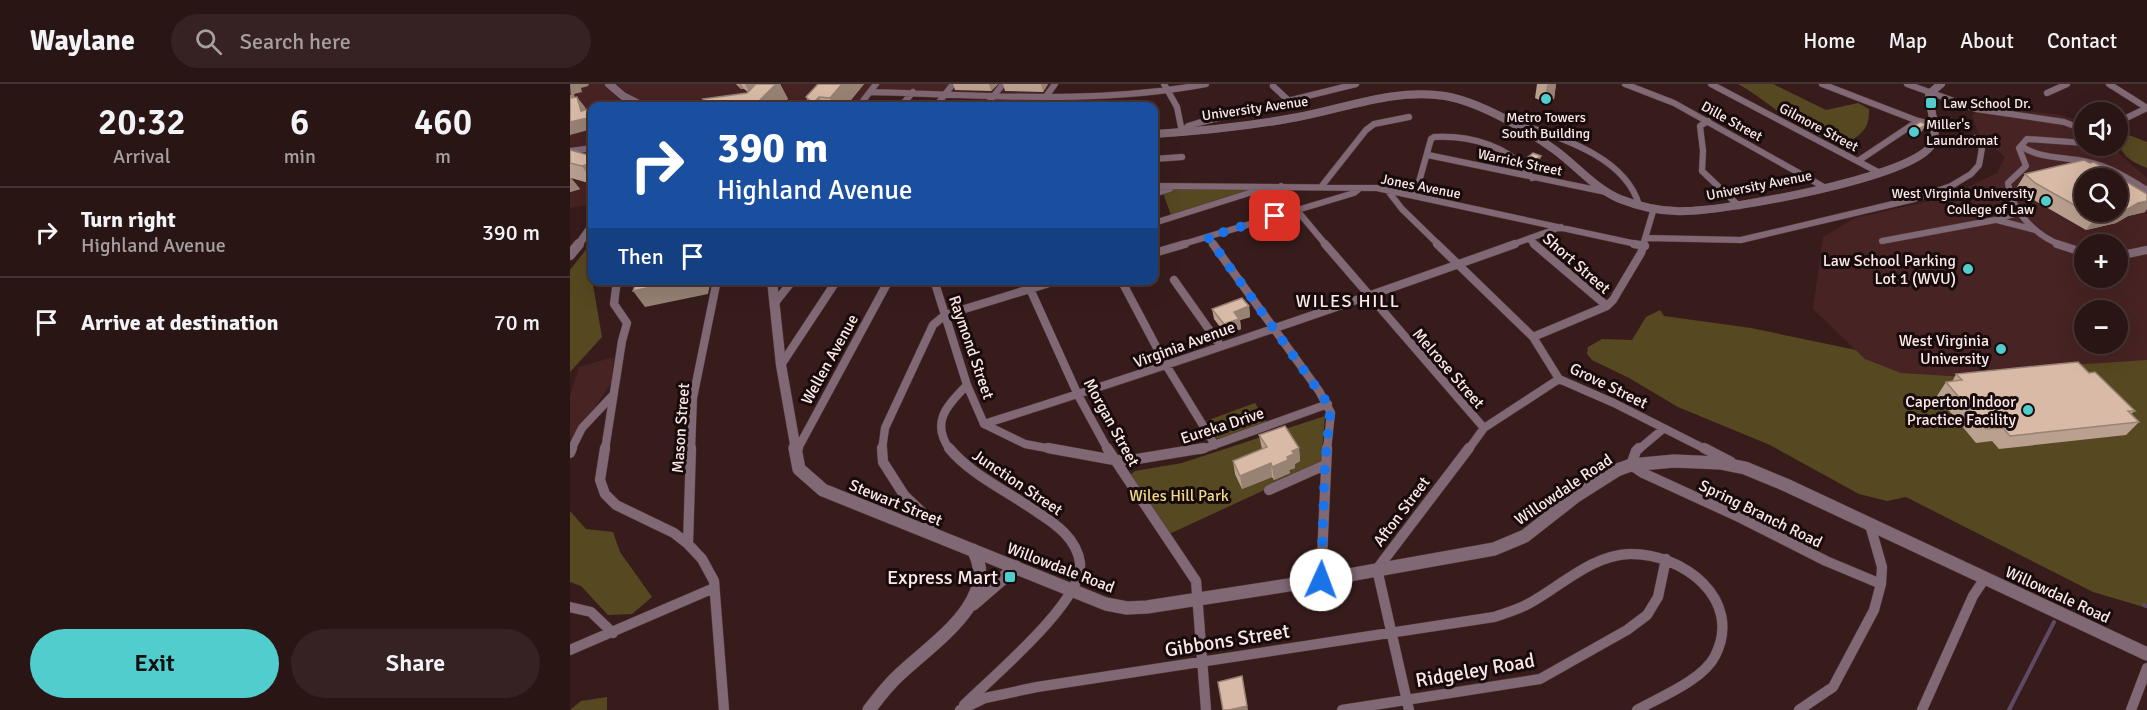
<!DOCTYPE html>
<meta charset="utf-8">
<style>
:root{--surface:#2a1515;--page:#362222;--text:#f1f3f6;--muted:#a59fa0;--line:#463434;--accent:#52cdcd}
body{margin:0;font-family:Signika,sans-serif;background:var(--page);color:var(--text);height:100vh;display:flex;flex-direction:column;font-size:22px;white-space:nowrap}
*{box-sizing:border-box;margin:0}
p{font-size:20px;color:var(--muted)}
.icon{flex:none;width:33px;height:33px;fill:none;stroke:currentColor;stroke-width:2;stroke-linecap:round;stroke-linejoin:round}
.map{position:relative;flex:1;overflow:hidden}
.side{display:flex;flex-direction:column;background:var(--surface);width:570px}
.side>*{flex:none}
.guide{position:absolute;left:18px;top:18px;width:570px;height:183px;border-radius:12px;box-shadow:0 6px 24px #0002,0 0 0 2px var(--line);background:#1a4fa0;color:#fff;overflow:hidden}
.buttons{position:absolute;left:1504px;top:18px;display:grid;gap:12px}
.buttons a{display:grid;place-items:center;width:54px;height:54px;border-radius:50%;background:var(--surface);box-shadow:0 6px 24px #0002,0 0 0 2px var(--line);font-size:30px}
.pin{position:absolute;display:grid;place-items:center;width:51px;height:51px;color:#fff;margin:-26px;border-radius:12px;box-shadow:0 3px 9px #0006}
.me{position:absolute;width:66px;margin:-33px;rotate:2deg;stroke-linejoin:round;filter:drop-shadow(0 0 4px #0008)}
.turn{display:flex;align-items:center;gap:21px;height:126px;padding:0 30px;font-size:27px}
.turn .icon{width:78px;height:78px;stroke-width:2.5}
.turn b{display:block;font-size:42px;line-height:51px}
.then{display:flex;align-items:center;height:57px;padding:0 30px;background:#0003;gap:12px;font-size:22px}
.eta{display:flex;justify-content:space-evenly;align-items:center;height:102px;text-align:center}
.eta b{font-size:36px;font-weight:600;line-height:42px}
.primary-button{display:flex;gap:12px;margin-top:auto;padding:12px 30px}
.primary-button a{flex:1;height:69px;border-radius:36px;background:var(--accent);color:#111;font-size:24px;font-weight:600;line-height:69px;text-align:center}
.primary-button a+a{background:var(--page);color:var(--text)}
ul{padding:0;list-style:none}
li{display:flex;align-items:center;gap:18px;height:90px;padding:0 30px;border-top:2px solid var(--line)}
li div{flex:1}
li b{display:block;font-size:22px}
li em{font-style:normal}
header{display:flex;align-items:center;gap:36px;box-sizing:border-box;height:84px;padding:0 30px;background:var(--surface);border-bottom:2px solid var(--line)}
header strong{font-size:28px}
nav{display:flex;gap:33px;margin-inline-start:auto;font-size:21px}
.search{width:420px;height:54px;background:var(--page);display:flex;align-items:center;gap:15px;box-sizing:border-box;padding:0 21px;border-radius:33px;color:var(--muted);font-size:22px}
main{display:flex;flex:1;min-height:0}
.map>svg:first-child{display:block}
</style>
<header>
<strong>Waylane</strong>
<div class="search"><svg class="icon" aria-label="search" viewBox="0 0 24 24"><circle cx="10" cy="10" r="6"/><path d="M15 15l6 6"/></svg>Search here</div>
<nav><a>Home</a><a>Map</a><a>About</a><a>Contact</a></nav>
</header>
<main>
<section class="side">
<div class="eta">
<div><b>20:32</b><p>Arrival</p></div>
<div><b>6</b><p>min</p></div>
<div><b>460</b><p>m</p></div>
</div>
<ul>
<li><svg class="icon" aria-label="right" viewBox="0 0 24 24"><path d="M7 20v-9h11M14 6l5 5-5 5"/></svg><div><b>Turn right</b><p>Highland Avenue</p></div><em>390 m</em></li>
<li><svg class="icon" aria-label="arrive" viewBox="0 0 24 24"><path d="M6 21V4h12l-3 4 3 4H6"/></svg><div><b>Arrive at destination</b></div><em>70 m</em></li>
</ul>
<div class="primary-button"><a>Exit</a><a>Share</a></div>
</section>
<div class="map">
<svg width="1577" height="626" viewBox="0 0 1577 626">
<rect width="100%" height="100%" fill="#381c1c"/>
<path fill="#472323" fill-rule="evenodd" d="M0,0H483L474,12L300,8L289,15L283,22H22V120L0,124Z
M1411,22L1490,31L1515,38V62H1540L1577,94V505L1294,274L1243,225L1253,153L1285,134L1378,113L1427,89L1435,73L1408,49L1402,32ZM1515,94H1548V128H1515ZM1515,160H1548V194H1515ZM1515,226H1548V260H1515Z
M44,273L41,299L0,361V312L9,283Z"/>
<path fill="#564820" d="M1168,0H1203L1256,26L1288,19L1299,25C1299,36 1298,43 1290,50C1261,78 1196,14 1168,0Z
M1548,47L1577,58V84C1557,76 1548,69 1548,47Z
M604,104H680L684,106L601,131L593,109Z
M22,158V196L26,197L23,201L32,253L0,288V186Z
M1090,226L1094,232L1181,244L1286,266L1295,275L1331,289L1412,294L1454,284L1577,276V524L1523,508L1336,413L1317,417L1289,410L1200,361L1108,323L1059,294L1022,276L1017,270L1018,263L1032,255L1062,256L1076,233Z
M685,319L698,340L648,357L636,337Z
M755,332L751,380L597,451L558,393L565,387L612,379Z
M0,427L16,445L43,448L50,468L82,513L62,530L38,531L11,502L0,498Z
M37,613V626H0L11,617Z"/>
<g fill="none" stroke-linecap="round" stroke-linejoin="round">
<path stroke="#604964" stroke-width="4" d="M1574,521L1577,522
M1439,626L1484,538"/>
<g stroke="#543939" stroke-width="7">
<path id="minor-far2" d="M594,0L607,23L612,48
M1055,0L1104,19L1254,103
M1141,0L1310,89
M1252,0L1348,37L1363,40
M1337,0L1406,25L1494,38L1515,46
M1539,0L1577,24
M703,2L718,16
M300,8C414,11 523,21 636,0
M1477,9L1497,0
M289,22L306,0
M331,22L343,8
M366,22L383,0
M416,22L433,0
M469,22L485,0
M1138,37L1130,42L1133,67L1132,87L1169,122
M1548,38L1577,24
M947,39C990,54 1055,72 1069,121
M612,48L618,42L628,39L786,0
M1451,62C1472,76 1495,72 1518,78C1540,83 1558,94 1577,106
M0,67L22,64
M858,71L1036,108
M584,75L612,73
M1288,77L1348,37
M584,102L807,104L1071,161
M711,102L715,112L756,161
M751,103L796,46L804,40L839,33
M818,107L832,125L869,161
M584,110L600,105
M845,112L861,55L864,53C900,51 942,62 962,94
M1427,136L1465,146
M584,139L695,104
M638,153L644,161
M1076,154L1171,156L1344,115L1381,102L1401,90L1409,81L1412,64L1405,54
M960,156L966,161
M1312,157L1425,136L1451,128
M610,161L784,109L789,105
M941,161L991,143
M1073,161L1084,124
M1491,161C1466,152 1441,127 1438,99L1456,82L1449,64L1457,55L1515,59"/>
</g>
<g stroke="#543939" stroke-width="9">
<path id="minor-far1" d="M643,160L749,307L761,329L757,366
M755,160L914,344
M867,160L963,253L989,295L1044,319L1137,366
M964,160L1037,222
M1064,160L1075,162
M1487,160L1515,169
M584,169L615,160
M1548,172L1577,166
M364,196L397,301L414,340
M456,196L508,311L538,366
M551,196L596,281L645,361
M604,196L650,261
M204,220L223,196
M963,253L1037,222L1043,216L1071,169L1074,160
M211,281L267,196
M414,340C592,284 769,223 945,160
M414,340L455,360L487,366
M1,366L12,344L43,311
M35,366L52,257L57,239L44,220L47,196
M121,366L123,314L147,196
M227,366L319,196
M312,366L315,344L363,241L375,231L489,196
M380,366C360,338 377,322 397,301
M630,366L758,320
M898,366L914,344L989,295
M1068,366L1093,345"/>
</g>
<g stroke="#543939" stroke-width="11">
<path id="minor" d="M35,364L30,396L35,410L46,421L104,449L118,460L132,475L144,497L154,626
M312,364L313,378L334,411L355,431L365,450
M379,364C401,391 439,408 467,428C486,440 507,455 510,479C514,517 421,594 394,621
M478,364L544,376H561L634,364
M537,364L626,497L636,626
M1069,364L1066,367L1061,381L1073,389L1169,433L1256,477L1311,500
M1134,364L1161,378
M226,367L228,364
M0,369L2,364
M699,406L755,381
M118,460L121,364
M751,496L757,364
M0,523L21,528L43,549
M0,566L144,504
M390,626L415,614L467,603L924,533C936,529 947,526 958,520C990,503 1021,471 1060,470C1112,469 1174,515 1145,572C1133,596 1090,613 1067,626
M772,626L970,595L1057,546L1077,531L1088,513L1096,475
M839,626L807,485L899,364
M1229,626L1263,603L1304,526L1311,500L1312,483L1300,441
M1352,626L1403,512L1415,494
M1561,626L1577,584"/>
</g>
<g stroke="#543939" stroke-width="8">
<path id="tertiary-far2" d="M39,0L53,12L73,22
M584,50C632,47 681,42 728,33C776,24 826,4 875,12C910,18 956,45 985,66C1007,82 1024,104 1050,115C1070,123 1095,128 1116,127C1160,126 1334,95 1360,63C1371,50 1359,25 1359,10L1371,0
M8,161L22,142"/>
</g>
<g stroke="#543939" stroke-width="11">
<path id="tertiary-far1" d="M0,171L9,160
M202,196L211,281L226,366"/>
</g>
<g stroke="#543939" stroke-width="14">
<path id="tertiary" d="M225,364L229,385L253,406L536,520L557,524L577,523L751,496L924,465L955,452L1006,412L1047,386L1061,381L1104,377L1150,379L1175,384L1216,401L1577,570
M403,520L446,483
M299,626C308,614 318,601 329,591C360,561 432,516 403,466"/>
</g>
<use href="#minor-far2" stroke="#806975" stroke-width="6"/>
<use href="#minor-far1" stroke="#806975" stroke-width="8"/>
<use href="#minor" stroke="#806975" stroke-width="10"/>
<use href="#tertiary-far2" stroke="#806975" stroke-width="8"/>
<use href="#tertiary-far1" stroke="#806975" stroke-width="10"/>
<use href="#tertiary" stroke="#806975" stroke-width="13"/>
</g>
<path fill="#baa08f" d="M166,0H210L218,15L137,21L133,15L177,9L178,8L174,5H171Z
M248,0H294L276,22H240L236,13Z
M383,0H428L421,7L385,6Z
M433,0H478L473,8L435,7Z
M967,0H986L984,15L974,18L965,14Z
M1356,40L1352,47L1345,52L1339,50L1342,43Z
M0,66L22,72V100L1,94L10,105L0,108Z
M971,72L969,78L963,83L957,79L958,73Z
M1455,90L1575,128L1558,132L1546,139L1516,146L1457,112L1447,103Z
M679,222L680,233L670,236L671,245L656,251L644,235L642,225Z
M1519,289L1565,327L1561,330L1569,338L1556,351L1429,365L1422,357L1406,359L1367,312L1376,298H1382L1386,290Z
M689,351L729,364L730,377L725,380V384L719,386L720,389L704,396L702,393L672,405L665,390L663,377L692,365Z"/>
<path fill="#978274" d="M0,0H19L18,2L11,4L12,8L4,10L8,25L1,14Z
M168,0H171L174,5H171Z
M175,0H198L180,10Z
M206,0H210L218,15L210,22H184Z
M272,0H294L276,22H264L260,14Z
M419,0H428L421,7Z
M471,0H478L473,8Z
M979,0H986L984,15L974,18L977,1Z
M7,13L15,23L18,34L22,33V45L0,51V38L11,27Z
M249,13L253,22H245L243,19Z
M1356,40L1352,47L1345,52L1348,46Z
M971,72L969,78L963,83L964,77Z
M22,79V97L12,82Z
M0,93L10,105L0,108Z
M1577,117V125L1575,128L1558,132L1546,139L1516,146L1526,133Z
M113,196H141L138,210L75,223L63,207Z
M679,222L680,233L670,236L671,245L656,251L654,240L664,228Z
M729,364L730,377L725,380V384L719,386L720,389L704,396L702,383L717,373L722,367Z
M701,379L702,393L672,405L670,392Z
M672,592L678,626H659Z"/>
<path fill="#d8baa6" stroke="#978274" stroke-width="1.5" d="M186,0H206L184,22H136L137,18L133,15L177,9Z
M248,0H272L260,14L249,13L243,19L236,13Z
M0,11L1,14L7,13L11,27L22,24V33L0,38Z
M1350,38L1356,40L1348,46L1342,43Z
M0,66L22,72V79L12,82L0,79Z
M963,69L971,72L964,77L958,73Z
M1514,76L1520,79L1524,78L1577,110V117L1568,119L1556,126L1526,133L1516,128H1548V94H1515V127L1465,99L1455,90Z
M67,196H113L63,207Z
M672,214L679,222L664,228L669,235L654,240L642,225Z
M1508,278L1519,289L1525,288L1565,327H1558L1569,338L1440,352L1433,344L1416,345L1376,298L1392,296L1386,290Z
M715,342L729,364L722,367L724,370L717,373L718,376L702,383L701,379L670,392L663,377L697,363L689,351Z
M672,592L677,622L659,626H653L648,598Z"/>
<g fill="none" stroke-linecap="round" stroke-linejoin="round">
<path stroke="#1a73e8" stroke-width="10" stroke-dasharray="0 18" d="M705,132L638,153L758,320L760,329L755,381L751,496"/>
</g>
<g fill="#52cdcd" stroke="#170b0b" stroke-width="2">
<circle cx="976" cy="15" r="6"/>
<rect x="1355" y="13" width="12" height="12" rx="3"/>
<circle cx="1344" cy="48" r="6"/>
<circle cx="1476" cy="117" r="6"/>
<circle cx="1398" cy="185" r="6"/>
<circle cx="1431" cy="265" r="6"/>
<circle cx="1458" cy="326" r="6"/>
<rect x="434" y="487" width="12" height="12" rx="3"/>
</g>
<g text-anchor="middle" stroke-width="6" stroke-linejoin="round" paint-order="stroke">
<g font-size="14" fill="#fde8e8" stroke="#170b0b" text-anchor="start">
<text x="1373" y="24">Law School Dr.</text>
<text x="976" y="38" text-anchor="middle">Metro Towers<tspan x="976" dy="16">South Building</tspan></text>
<text x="1356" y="45">Miller's<tspan x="1356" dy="16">Laundromat</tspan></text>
<text x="1464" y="114" text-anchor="end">West Virginia University<tspan x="1464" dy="16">College of Law</tspan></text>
</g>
<g font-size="14" fill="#fde8e8" stroke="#170b0b">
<text transform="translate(685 24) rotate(-8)" y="5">University Avenue</text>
<text transform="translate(1162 37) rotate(29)" y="5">Dille Street</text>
<text transform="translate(1249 43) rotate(28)" y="5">Gilmore Street</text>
<text transform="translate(950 78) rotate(12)" y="5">Warrick Street</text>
<text transform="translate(1189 101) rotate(-11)" y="5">University Avenue</text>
<text transform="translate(851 102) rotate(11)" y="5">Jones Avenue</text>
</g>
<g font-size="16" fill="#fde8e8" stroke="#170b0b" text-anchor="end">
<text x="1386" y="182">Law School Parking<tspan x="1386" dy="18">Lot 1 (WVU)</tspan></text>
<text x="1419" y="262">West Virginia<tspan x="1419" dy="18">University</tspan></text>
<text x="1446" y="323">Caperton Indoor<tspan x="1446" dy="18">Practice Facility</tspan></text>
</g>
<g font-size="16" fill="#fde8e8" stroke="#170b0b">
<text transform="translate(1007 179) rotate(41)" y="6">Short Street</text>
<text transform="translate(614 260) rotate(-20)" y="6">Virginia Avenue</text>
<text transform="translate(402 263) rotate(71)" y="6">Raymond Street</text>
<text transform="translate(259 275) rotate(-61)" y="6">Wellen Avenue</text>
<text transform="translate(879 284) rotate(49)" y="6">Melrose Street</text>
<text transform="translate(1039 301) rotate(26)" y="6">Grove Street</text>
<text transform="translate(542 338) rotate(61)" y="6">Morgan Street</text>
<text transform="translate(652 341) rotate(-18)" y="6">Eureka Drive</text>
<text transform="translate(110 344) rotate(-86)" y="6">Mason Street</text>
<text transform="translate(448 398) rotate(34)" y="6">Junction Street</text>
<text transform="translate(993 405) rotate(-34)" y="6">Willowdale Road</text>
<text transform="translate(326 418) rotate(22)" y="6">Stewart Street</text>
<text transform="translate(831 427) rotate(-53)" y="6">Afton Street</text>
<text transform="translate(1191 429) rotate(26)" y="6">Spring Branch Road</text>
<text transform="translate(491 483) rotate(21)" y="6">Willowdale Road</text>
<text transform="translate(1488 510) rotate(25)" y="6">Willowdale Road</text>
</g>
<g font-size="16" fill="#f4d887" stroke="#170b0b">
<text x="609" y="417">Wiles Hill Park</text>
</g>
<g font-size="18" letter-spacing="1.5" fill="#fde8e8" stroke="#170b0b">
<text x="778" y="223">WILES HILL</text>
</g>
<g font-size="20" fill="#fde8e8" stroke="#170b0b" text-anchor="end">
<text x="428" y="500">Express Mart</text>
</g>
<g font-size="20" fill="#fde8e8" stroke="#170b0b">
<text transform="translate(657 556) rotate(-9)" y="7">Gibbons Street</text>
<text transform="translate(905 586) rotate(-10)" y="7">Ridgeley Road</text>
</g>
</g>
</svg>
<div class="buttons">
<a><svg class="icon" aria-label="sound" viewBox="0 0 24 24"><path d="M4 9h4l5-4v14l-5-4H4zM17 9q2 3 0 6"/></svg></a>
<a><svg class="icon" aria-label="search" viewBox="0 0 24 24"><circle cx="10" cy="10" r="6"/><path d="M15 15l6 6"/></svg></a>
<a>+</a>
<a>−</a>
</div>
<div class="pin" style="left:705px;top:132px;background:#d93025"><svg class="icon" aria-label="arrive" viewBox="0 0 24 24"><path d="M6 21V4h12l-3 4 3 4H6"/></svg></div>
<svg class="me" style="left:751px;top:496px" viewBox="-20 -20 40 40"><circle r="19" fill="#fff"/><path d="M0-13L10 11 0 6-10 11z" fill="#1a73e8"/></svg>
<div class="guide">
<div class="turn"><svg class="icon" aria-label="right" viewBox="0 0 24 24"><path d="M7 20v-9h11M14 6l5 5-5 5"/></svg><div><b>390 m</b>Highland Avenue</div></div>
<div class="then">Then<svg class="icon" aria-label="arrive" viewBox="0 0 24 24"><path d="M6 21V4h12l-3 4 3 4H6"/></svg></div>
</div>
</div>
</main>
